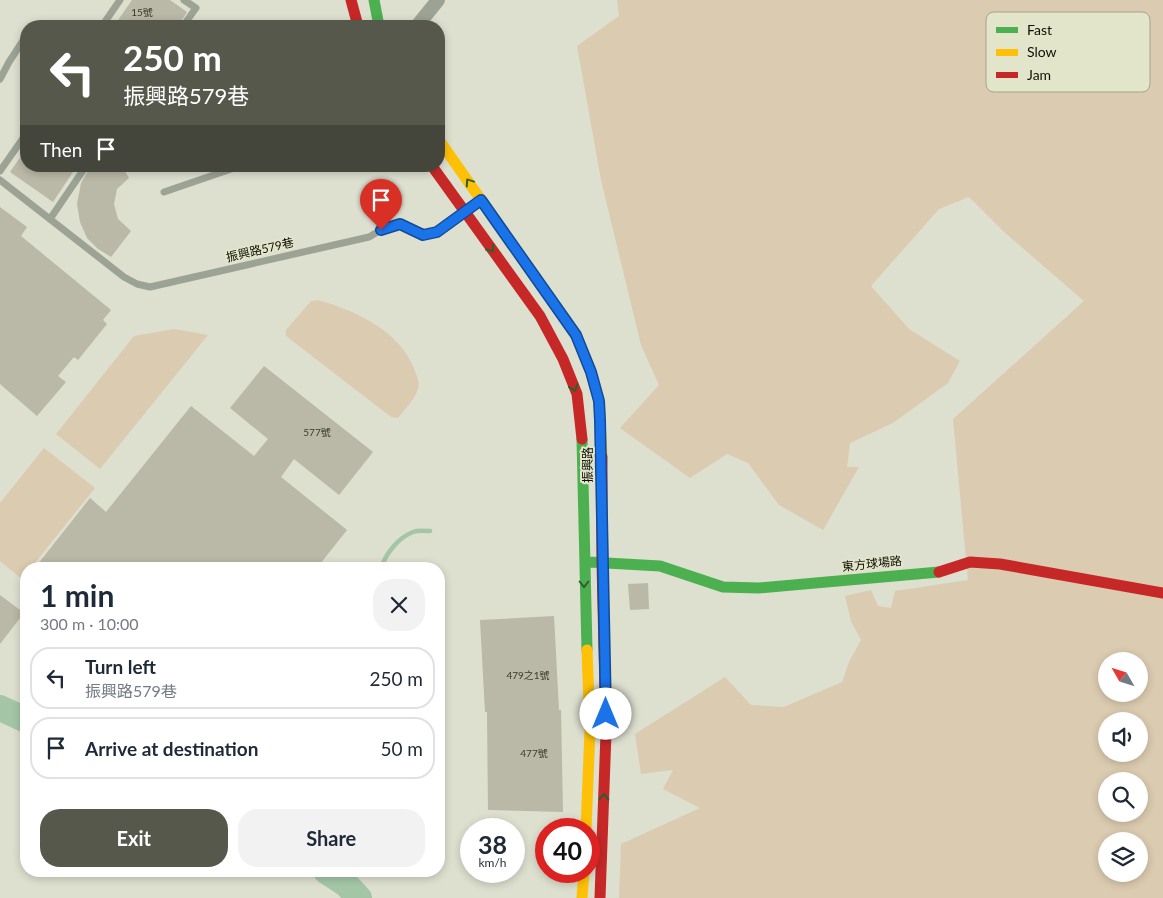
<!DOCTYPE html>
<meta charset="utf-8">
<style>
:root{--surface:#fff;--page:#f2f2f3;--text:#1f2937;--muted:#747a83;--line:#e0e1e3;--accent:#56584c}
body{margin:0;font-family:Lato,"Noto Sans TC",sans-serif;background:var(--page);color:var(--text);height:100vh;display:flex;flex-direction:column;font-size:19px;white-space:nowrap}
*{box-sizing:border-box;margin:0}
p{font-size:16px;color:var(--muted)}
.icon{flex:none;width:28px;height:28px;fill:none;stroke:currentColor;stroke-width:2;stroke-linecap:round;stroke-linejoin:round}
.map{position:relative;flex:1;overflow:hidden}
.panel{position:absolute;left:20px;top:562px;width:425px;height:315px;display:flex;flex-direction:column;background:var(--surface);border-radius:20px;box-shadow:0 2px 8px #0003}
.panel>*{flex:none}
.banner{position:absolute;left:20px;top:20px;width:425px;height:152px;border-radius:20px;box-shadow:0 2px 8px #0003;background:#56584c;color:#fff;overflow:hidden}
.needle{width:32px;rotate:309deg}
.fabs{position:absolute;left:1098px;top:652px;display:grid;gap:10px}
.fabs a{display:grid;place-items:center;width:50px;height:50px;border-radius:50%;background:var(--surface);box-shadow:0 2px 8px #0003;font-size:25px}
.speed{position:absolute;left:460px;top:818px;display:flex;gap:10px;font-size:25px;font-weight:700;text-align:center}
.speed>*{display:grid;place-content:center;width:65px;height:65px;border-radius:50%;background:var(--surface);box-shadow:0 2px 8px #0003;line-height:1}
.speed small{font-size:12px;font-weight:400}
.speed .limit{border:8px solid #d22;background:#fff;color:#111}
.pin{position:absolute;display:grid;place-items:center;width:42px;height:42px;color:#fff;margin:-51px -21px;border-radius:50% 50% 50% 0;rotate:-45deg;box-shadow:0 0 5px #0007}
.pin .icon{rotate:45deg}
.me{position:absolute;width:55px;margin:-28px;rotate:0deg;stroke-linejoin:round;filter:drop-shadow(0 0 4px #0008)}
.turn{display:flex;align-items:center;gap:18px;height:105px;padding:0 20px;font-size:22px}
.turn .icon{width:65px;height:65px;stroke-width:2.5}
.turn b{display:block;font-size:35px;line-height:42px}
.then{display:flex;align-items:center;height:48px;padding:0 20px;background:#0003;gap:10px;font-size:19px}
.round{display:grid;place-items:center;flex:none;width:52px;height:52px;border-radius:20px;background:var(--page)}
.headline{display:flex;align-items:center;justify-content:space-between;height:85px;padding:0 20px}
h1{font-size:30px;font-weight:700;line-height:38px}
.action{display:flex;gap:10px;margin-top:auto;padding:10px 20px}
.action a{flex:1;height:58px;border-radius:20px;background:var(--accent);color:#fff;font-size:20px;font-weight:700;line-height:58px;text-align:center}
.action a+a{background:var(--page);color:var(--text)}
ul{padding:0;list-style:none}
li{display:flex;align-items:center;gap:15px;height:62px;margin:0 10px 8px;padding:0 10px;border:2px solid var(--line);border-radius:20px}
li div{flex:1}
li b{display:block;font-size:19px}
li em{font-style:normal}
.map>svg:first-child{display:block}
</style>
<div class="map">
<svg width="1163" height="898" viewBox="0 0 1163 898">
<rect width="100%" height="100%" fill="#dddfcf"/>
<path fill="#dbcbb0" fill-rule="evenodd" d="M617,0H1163V898H619L621,844L700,808L663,789L673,770L641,774L635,734L725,677L751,705L784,707L842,682L849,662L861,640L851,621L845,596L871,590L878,606L891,608L895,591L968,580L953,419L1084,301L1003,231L969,197L939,209L871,286L909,329L960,361L948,383L893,423L850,443L847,467H859L823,530L779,505L748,463L727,454L690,478L620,428L659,385L641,345L601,180L577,46L619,16ZM1106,661H1139V694H1106ZM1106,721H1139V754H1106ZM1106,781H1139V814H1106ZM1106,841H1139V874H1106Z
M318,300C356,311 401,331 415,371C417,377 420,383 418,389C415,399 404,410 398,418L391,417L286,336V330L311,301Z
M174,329L208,335L100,469L56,434L134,336Z
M44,448L95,488L30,569H26V574L22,579L0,561V503Z"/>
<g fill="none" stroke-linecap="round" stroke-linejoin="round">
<path stroke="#a4c6a7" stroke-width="4.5" d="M381,569C385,554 399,537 413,532C418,530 425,531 430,531
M332,874L335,871"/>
<path stroke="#a4c6a7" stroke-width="26" d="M0,708L26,720
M326,871L346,884L359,898"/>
</g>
<path fill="#bab8a6" d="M132,0H170L187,12L178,26H114Z
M26,149V166H77L53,202L10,172Z
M91,166H122L129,178L117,189L114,204L118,219L131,231L111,257L98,249L87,238L80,222L77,204L81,183Z
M0,207L27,227L21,236L111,310L103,320L107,324L78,360L74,357L58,376L66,382L37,416L0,384Z
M264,366L373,452L339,495L294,459L281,477L347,530L316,569H34L90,498L106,512L191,406L254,456L268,439L230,408Z
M648,583L649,609L630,610L628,584Z
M0,595L24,613L0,644Z
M554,616L559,710H561L563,812L488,810L487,712H485L480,620Z"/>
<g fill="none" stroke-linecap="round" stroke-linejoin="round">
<path stroke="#9ca395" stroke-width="7" d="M102,26L120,0
M183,26L196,8L184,0
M0,79L9,62L26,36
M0,171L26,134
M0,180L124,277L137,284L150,287L369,237L381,230L400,224L423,235L437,232L463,212
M164,192L240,166
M50,219L86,166"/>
<path stroke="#9ca395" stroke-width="14" d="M417,26L438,0"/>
<path stroke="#4caf50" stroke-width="11" d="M374,0L379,26
M582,439L587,650
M589,562L660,566L723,587L759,588L939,572"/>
<path stroke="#ffc107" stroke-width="11" d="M439,140L576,335L591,372L599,401L602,457
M586,829L590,730L587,650
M582,898L584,871"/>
<path stroke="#c62828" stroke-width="11" d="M351,0L358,26
M432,166L540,316L563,359L577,394L582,439
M939,572L970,562L1000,564L1163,593
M600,898L606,733L602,563V457"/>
</g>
<defs><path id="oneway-chevron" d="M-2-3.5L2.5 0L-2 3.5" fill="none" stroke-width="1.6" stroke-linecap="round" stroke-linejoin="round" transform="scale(1.25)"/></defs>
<g stroke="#2d5f2b">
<use href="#oneway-chevron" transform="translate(469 182) rotate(-124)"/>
<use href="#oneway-chevron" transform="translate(491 249) rotate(54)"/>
<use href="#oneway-chevron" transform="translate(574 388) rotate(70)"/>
<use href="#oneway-chevron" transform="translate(584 584) rotate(90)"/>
<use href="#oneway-chevron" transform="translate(604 797) rotate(-88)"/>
</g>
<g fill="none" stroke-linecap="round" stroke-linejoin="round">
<g stroke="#114b97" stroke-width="12">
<path id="route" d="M381,230L400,224L423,235L437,232L481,200L576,335L591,372L599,401L600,420L606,714"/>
</g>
<use href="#route" stroke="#1a73e8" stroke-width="9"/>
</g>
<g text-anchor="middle" stroke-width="4" stroke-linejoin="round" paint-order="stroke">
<g font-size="10" fill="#39392e">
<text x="142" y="16">15號</text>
<text x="317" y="436">577號</text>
<text x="528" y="679">479之1號</text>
<text x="534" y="757">477號</text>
</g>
<g font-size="12" fill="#0e0f06" stroke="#e2e5c9">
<text transform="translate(260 250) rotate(-13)" y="4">振興路579巷</text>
<text transform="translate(588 465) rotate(-90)" y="4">振興路</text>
<text transform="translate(872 564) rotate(-6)" y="4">東方球場路</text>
</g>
</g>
<rect x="986" y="12" width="164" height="80" rx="8" fill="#e2e5c9" stroke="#a2a58e" stroke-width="1"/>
<rect x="996" y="27" width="22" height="6" fill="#4caf50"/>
<rect x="996" y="49" width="22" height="7" fill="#ffc107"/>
<rect x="996" y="72" width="22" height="6" fill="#c62828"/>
<g font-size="14" fill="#0e0f06">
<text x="1027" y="35">Fast</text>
<text x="1027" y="57">Slow</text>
<text x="1027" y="80">Jam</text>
</g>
</svg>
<div class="fabs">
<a><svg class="needle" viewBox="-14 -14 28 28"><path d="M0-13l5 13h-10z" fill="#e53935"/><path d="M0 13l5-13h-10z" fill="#747a83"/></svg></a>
<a><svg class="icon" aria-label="sound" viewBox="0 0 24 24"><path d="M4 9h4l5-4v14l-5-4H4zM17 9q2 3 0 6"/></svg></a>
<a><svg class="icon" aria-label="search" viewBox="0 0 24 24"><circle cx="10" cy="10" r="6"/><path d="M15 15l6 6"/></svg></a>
<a><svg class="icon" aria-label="layers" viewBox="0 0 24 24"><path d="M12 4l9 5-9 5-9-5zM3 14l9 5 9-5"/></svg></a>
</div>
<div class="speed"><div>38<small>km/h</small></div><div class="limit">40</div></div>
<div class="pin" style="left:381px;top:230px;background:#d93025"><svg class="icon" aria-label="arrive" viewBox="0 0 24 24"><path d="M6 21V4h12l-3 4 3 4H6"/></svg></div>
<svg class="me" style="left:606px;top:714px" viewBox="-20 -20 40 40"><circle r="19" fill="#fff"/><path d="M0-13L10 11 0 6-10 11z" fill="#1a73e8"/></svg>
<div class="banner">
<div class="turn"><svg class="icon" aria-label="left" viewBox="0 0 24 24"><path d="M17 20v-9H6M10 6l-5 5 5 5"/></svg><div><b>250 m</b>振興路579巷</div></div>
<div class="then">Then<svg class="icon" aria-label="arrive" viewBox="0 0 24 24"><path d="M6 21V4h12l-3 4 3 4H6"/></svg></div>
</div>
<section class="panel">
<div class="headline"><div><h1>1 min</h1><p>300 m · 10:00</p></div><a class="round"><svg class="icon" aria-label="close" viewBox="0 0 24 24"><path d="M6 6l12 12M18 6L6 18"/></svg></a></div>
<ul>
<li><svg class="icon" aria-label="left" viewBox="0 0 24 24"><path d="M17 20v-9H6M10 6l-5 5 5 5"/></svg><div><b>Turn left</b><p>振興路579巷</p></div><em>250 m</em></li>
<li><svg class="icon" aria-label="arrive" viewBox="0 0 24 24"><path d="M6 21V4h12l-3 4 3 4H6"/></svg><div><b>Arrive at destination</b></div><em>50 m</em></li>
</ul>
<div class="action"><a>Exit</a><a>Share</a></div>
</section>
</div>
